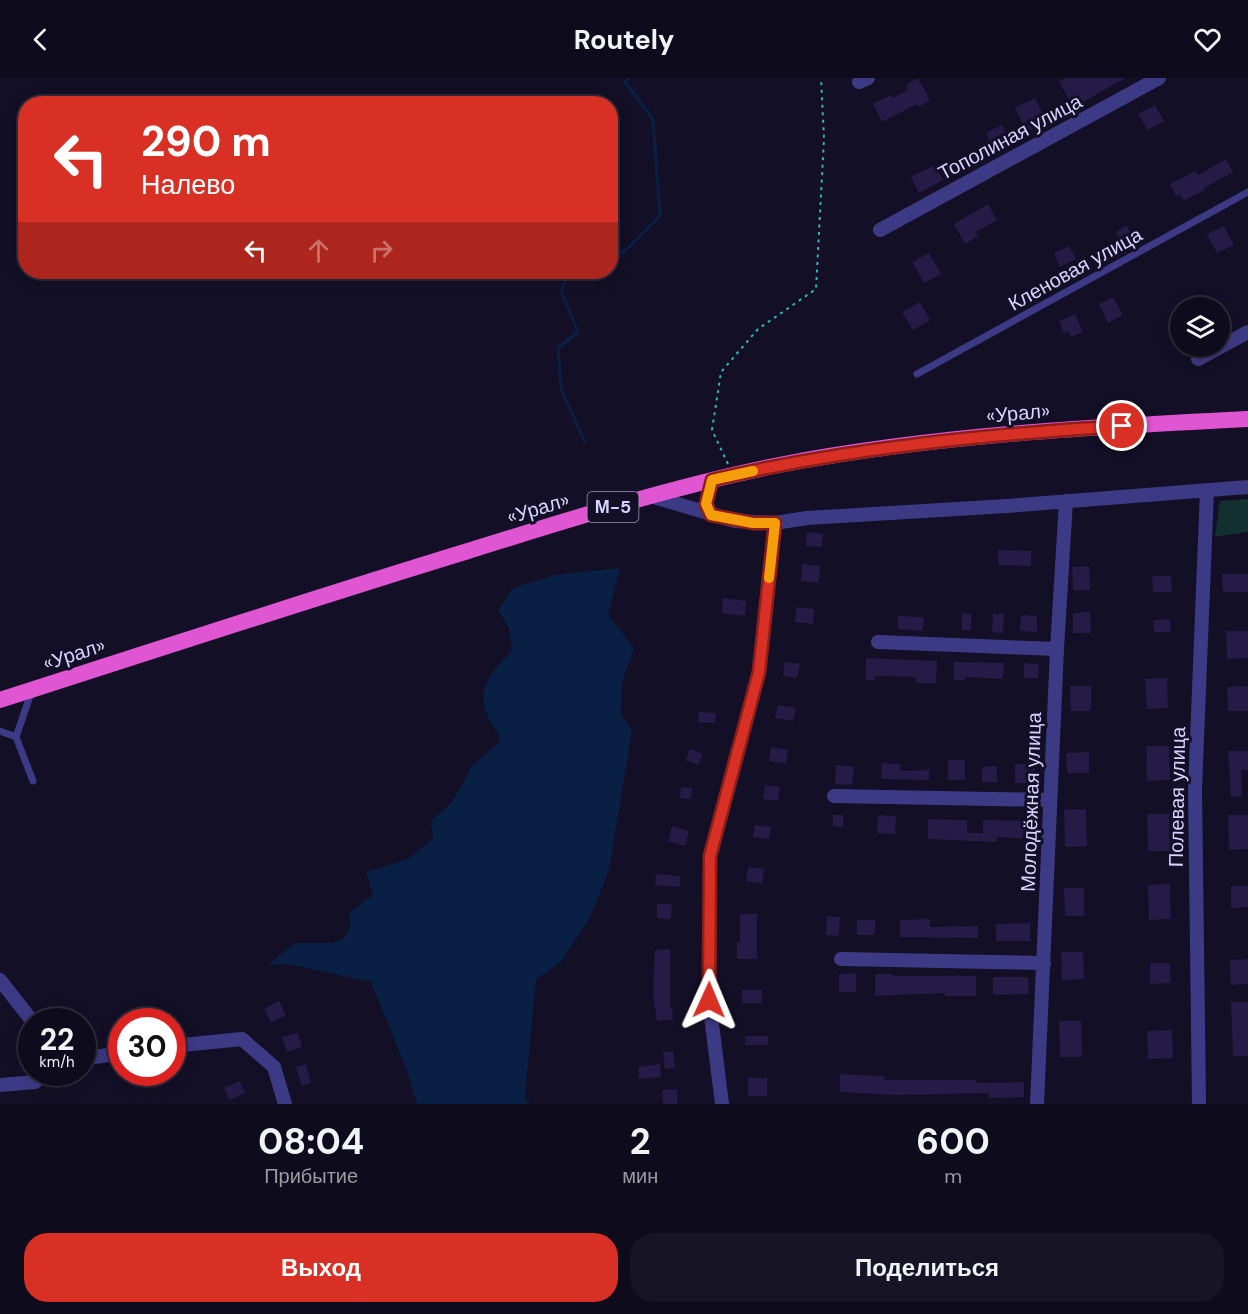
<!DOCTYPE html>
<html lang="ru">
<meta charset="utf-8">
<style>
:root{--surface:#0e0b1c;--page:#171425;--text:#f1f3f6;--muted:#9b9ba3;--line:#2e2b3b;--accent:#d93025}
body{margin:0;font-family:"DM Sans",sans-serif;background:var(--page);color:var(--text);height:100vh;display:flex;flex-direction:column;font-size:22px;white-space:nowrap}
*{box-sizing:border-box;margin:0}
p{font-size:20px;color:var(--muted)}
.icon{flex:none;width:33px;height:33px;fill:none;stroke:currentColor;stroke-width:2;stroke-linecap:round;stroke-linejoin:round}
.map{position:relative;height:1026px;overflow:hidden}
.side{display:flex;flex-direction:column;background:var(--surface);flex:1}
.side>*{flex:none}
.banner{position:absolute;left:18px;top:18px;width:600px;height:183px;border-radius:24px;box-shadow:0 3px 15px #0003,0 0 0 2px var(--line);background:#d93025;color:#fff;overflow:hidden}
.controls{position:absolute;left:1170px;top:219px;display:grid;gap:12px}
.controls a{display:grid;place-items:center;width:60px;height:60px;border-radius:50%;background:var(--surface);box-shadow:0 3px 15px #0003,0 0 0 2px var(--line);font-size:30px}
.speed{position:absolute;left:18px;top:930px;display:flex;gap:12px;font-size:30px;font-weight:700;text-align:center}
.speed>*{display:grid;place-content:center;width:78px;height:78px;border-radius:50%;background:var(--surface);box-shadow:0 3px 15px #0003,0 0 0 2px var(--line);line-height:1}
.speed small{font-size:15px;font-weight:400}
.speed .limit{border:9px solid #d22;background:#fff;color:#111}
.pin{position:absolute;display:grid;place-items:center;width:51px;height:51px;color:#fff;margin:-26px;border:3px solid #fff;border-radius:50%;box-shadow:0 2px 6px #0007}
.me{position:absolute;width:66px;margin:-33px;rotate:1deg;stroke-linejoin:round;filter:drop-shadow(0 0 4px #0008)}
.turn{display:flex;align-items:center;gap:21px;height:126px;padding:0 24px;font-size:27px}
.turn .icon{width:78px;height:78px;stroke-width:2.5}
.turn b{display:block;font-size:42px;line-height:51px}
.lanes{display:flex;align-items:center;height:57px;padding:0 24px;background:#0003;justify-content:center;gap:30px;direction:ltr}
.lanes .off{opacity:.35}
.eta{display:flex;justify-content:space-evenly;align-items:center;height:102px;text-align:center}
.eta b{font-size:36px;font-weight:700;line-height:42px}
.button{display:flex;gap:12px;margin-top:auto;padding:12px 24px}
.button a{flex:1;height:69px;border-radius:24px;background:var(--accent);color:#fff;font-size:24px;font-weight:700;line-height:69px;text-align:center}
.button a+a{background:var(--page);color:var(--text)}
header{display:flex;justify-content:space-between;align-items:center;height:78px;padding:0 24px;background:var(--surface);font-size:27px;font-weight:700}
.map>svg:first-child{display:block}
</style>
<header><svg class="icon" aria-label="back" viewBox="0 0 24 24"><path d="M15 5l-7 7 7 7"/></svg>Routely<svg class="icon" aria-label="heart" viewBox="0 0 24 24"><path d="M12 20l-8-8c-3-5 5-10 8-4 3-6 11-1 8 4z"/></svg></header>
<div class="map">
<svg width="1248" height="1026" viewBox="0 0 1248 1026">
<rect width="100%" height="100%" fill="#130f26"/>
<path fill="#12302f" d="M1248,421V454L1215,459L1220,423Z"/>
<path fill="#0a1f44" d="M620,490L608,537L634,570L622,604L621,637L632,652L609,792L590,840L560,885L536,901L525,1019L530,1026H417L407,993L371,904L288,886L268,887L295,865H332L344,860L350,850L349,835L373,817L366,794L408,781L433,760L431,743L452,724L472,688L501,662C496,652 486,638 484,627C481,603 497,588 512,573L509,550L498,532L513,510L554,497Z"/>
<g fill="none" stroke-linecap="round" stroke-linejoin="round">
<path stroke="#0a1f44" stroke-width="3" d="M610,177L624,174L660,138L653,41L625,4L628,0
M569,194L561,213L578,254L558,270L561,311L585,364"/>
</g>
<path fill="#241b47" d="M918,0L930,22L919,29L917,26L882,44L873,26L891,17L893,20L908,12L906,7Z
M1065,0H1125L1073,30L1059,3Z
M1035,20L1047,44L1027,54L1015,30Z
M1155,27L1164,43L1148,52L1138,36Z
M1002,47L1012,67L996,75L986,55Z
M1226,81L1233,94L1204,110L1205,112L1183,123L1180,116L1176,118L1170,106L1196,93L1198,97Z
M935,87L943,102L919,115L911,99Z
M988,126L997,142L976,154L978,158L965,166L954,146Z
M1126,147L1133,158L1122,165L1116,154Z
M1224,148L1234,167L1217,175L1207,156Z
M1069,168L1076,181L1060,189L1054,175Z
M929,175L941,196L924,205L912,184Z
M1113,219L1123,237L1108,245L1099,226Z
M920,224L930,242L913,252L902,234Z
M1220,225L1233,248L1220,256Z
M1075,236L1083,254L1071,259L1069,253L1064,255L1059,243Z
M807,454L823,456L822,469L806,468Z
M998,472L1031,473V488L998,487Z
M802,486L820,488L819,505L801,503Z
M1089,488L1090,512H1073L1072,489Z
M1222,496H1248V514H1223Z
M1152,498H1171L1172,514H1153Z
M723,520L746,523L745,538L722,535Z
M796,529L814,531L813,546L795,544Z
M1090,534L1091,555H1073V535Z
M962,535L971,536V552H962Z
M993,536H1004L1003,555L992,554Z
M1021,537L1037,538V554L1020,553Z
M898,538L924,539L923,553L898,551Z
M1170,541L1171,554H1154L1153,542Z
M1226,553H1248V580L1227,581Z
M866,580L937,583L936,605H916V599L875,598V602H866Z
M785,584L800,586L797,600L783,598Z
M954,584L1004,585L1003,601L965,599V602H954Z
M1024,585L1039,586L1038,600H1024Z
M1167,600L1168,630L1147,631L1145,601Z
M1070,608H1091V633H1071Z
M1248,608V633H1228L1227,609Z
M778,627L796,630L793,643L775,640Z
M699,634L716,635L715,645L698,644Z
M1146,668H1169L1170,702L1147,703Z
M771,669L788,672L786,686L769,683Z
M690,671L703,676L698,687L686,682Z
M1228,673H1248V692H1241L1242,718L1231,719Z
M1089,674V695H1067L1066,675Z
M948,682H965V702H948Z
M882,685L900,686V693L929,692V702L881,701Z
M1015,686H1035V705H1015Z
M836,687L854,689L852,707L835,706Z
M997,688V704H982V689Z
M765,707L780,709L778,723L763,721Z
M681,709L692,710L691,721L680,720Z
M1086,731L1087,768L1065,769L1064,732Z
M1147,736H1169L1170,773H1148Z
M833,737H843V749L833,748Z
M878,737L896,738L895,756L877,755Z
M1228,737H1248V771L1229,772Z
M928,741L967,742V755H983V742L1034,743L1033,761L997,759V764L928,761Z
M755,747L771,749L769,761L753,759Z
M672,748L689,753L685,768L668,763Z
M748,789L764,791L762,806L746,803Z
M656,796L680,798V809L655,807Z
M1170,806L1171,841L1149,842L1148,807Z
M1231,808H1248V829L1231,830Z
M1064,810H1084V838H1065Z
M657,826H672L671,841L657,840Z
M740,836H757V881H737V864H740Z
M827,838L840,839L839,858L826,857Z
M930,841V849L978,848V860L900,859V842Z
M857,842H875V857H857Z
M1030,845V863H996V846Z
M670,871V930L672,929L673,942L657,943L653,916L655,872Z
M1061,874H1083L1084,901L1062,902Z
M1248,881V906L1231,907L1230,882Z
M1150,885H1170L1171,905L1150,906Z
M856,895V914H839V896Z
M875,896H893V898H976V918H945V915L875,918Z
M993,899H1028L1029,916L993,917Z
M742,912H762V925H742Z
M279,923L286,937L271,945L264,931Z
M1231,924H1248V978H1233Z
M1059,943H1081L1082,979H1060Z
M1172,952L1173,980L1148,981L1147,953Z
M298,955L302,969L287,974L282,959Z
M745,958H768V967H745Z
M673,973L675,990L665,991L663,974Z
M306,986L311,1005L302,1008L296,989Z
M660,986L661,999L639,1001L638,989Z
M840,996L884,998V1002H976V1005L1024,1004V1019L989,1020V1015L896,1017L840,1014Z
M748,1000H767V1018H748Z
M240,1003L245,1015L229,1022L224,1010Z
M677,1011L678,1026H663L662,1012Z"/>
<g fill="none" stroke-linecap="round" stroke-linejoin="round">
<path stroke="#2fb8b0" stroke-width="2" stroke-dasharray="3 4.5" stroke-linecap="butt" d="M728,386L712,352L721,294L758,251L816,211L824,60L821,0"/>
<path stroke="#3d3a85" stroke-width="7" d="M917,296L1248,114
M0,653L16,659L31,615
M16,659L33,703"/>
<path stroke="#3d3a85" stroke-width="14" d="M859,4L868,0
M880,152L1159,0
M1198,281L1248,254
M650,418L735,443L775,445L807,440L1007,428L1248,409
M711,437L706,426L712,403
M878,564L1057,571
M834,718L1050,722
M841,881L1044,885
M0,902L33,944
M172,968L242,961L274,989L285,1026
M82,977L88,980L122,975
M0,1007L35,1004L49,994
M722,1026L709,922L710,778L759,594L775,445
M1037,1026L1057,571L1066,423
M1199,1026L1195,711L1207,412"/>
<path stroke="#e055d1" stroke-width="16" d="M0,622C156,572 311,521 468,473C571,441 674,408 779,387C933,357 1091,349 1248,341"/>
</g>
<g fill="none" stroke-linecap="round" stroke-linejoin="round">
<g stroke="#8d1f18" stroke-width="15">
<path id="route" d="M709,922L710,778L759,594L775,445H753L711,437L706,426L712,402C846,370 984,357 1122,348"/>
</g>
<use href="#route" stroke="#d93025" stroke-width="10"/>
<path stroke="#f59e0b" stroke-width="10" d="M753,393L712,402L706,426L711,437L753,445H775L769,500"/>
</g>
<g text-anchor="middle" stroke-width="6" stroke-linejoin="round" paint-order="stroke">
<rect fill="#130f26" stroke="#9e99be" stroke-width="1.5" x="587.5" y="414" width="51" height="30" rx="4.5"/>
<g font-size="18" font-weight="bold" fill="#d9d4ff">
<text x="613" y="435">М-5</text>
</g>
<g font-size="20" fill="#d9d4ff" stroke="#130f26">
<text transform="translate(1010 59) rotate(-28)" y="7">Тополиная улица</text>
<text transform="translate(1075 191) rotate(-29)" y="7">Кленовая улица</text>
<text transform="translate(1018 335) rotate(-5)" y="7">«Урал»</text>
<text transform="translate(538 430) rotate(-17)" y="7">«Урал»</text>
<text transform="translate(74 576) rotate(-18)" y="7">«Урал»</text>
<text transform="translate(1177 719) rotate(-89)" y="7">Полевая улица</text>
<text transform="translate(1031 724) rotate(-88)" y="7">Молодёжная улица</text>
</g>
</g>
</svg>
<div class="controls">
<a><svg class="icon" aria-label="layers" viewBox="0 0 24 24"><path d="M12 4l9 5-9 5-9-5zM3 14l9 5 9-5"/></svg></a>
</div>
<div class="speed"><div>22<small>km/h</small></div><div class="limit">30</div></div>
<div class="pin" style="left:1122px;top:348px;background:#d93025"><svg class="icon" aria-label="arrive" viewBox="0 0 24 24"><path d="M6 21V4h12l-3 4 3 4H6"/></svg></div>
<svg class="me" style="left:709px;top:922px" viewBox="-20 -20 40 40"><path d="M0-17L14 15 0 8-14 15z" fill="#d93025" stroke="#fff" stroke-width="4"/></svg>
<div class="banner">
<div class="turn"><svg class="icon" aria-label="left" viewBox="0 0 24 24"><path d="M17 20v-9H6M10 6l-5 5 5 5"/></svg><div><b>290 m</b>Налево</div></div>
<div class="lanes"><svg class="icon" aria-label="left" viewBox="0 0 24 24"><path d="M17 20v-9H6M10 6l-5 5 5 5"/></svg><svg class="icon off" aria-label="ahead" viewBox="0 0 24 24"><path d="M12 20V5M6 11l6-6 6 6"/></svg><svg class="icon off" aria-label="right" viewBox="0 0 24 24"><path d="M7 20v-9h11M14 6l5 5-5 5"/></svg></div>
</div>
</div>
<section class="side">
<div class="eta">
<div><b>08:04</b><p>Прибытие</p></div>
<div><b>2</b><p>мин</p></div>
<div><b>600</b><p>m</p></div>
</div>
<div class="button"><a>Выход</a><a>Поделиться</a></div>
</section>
